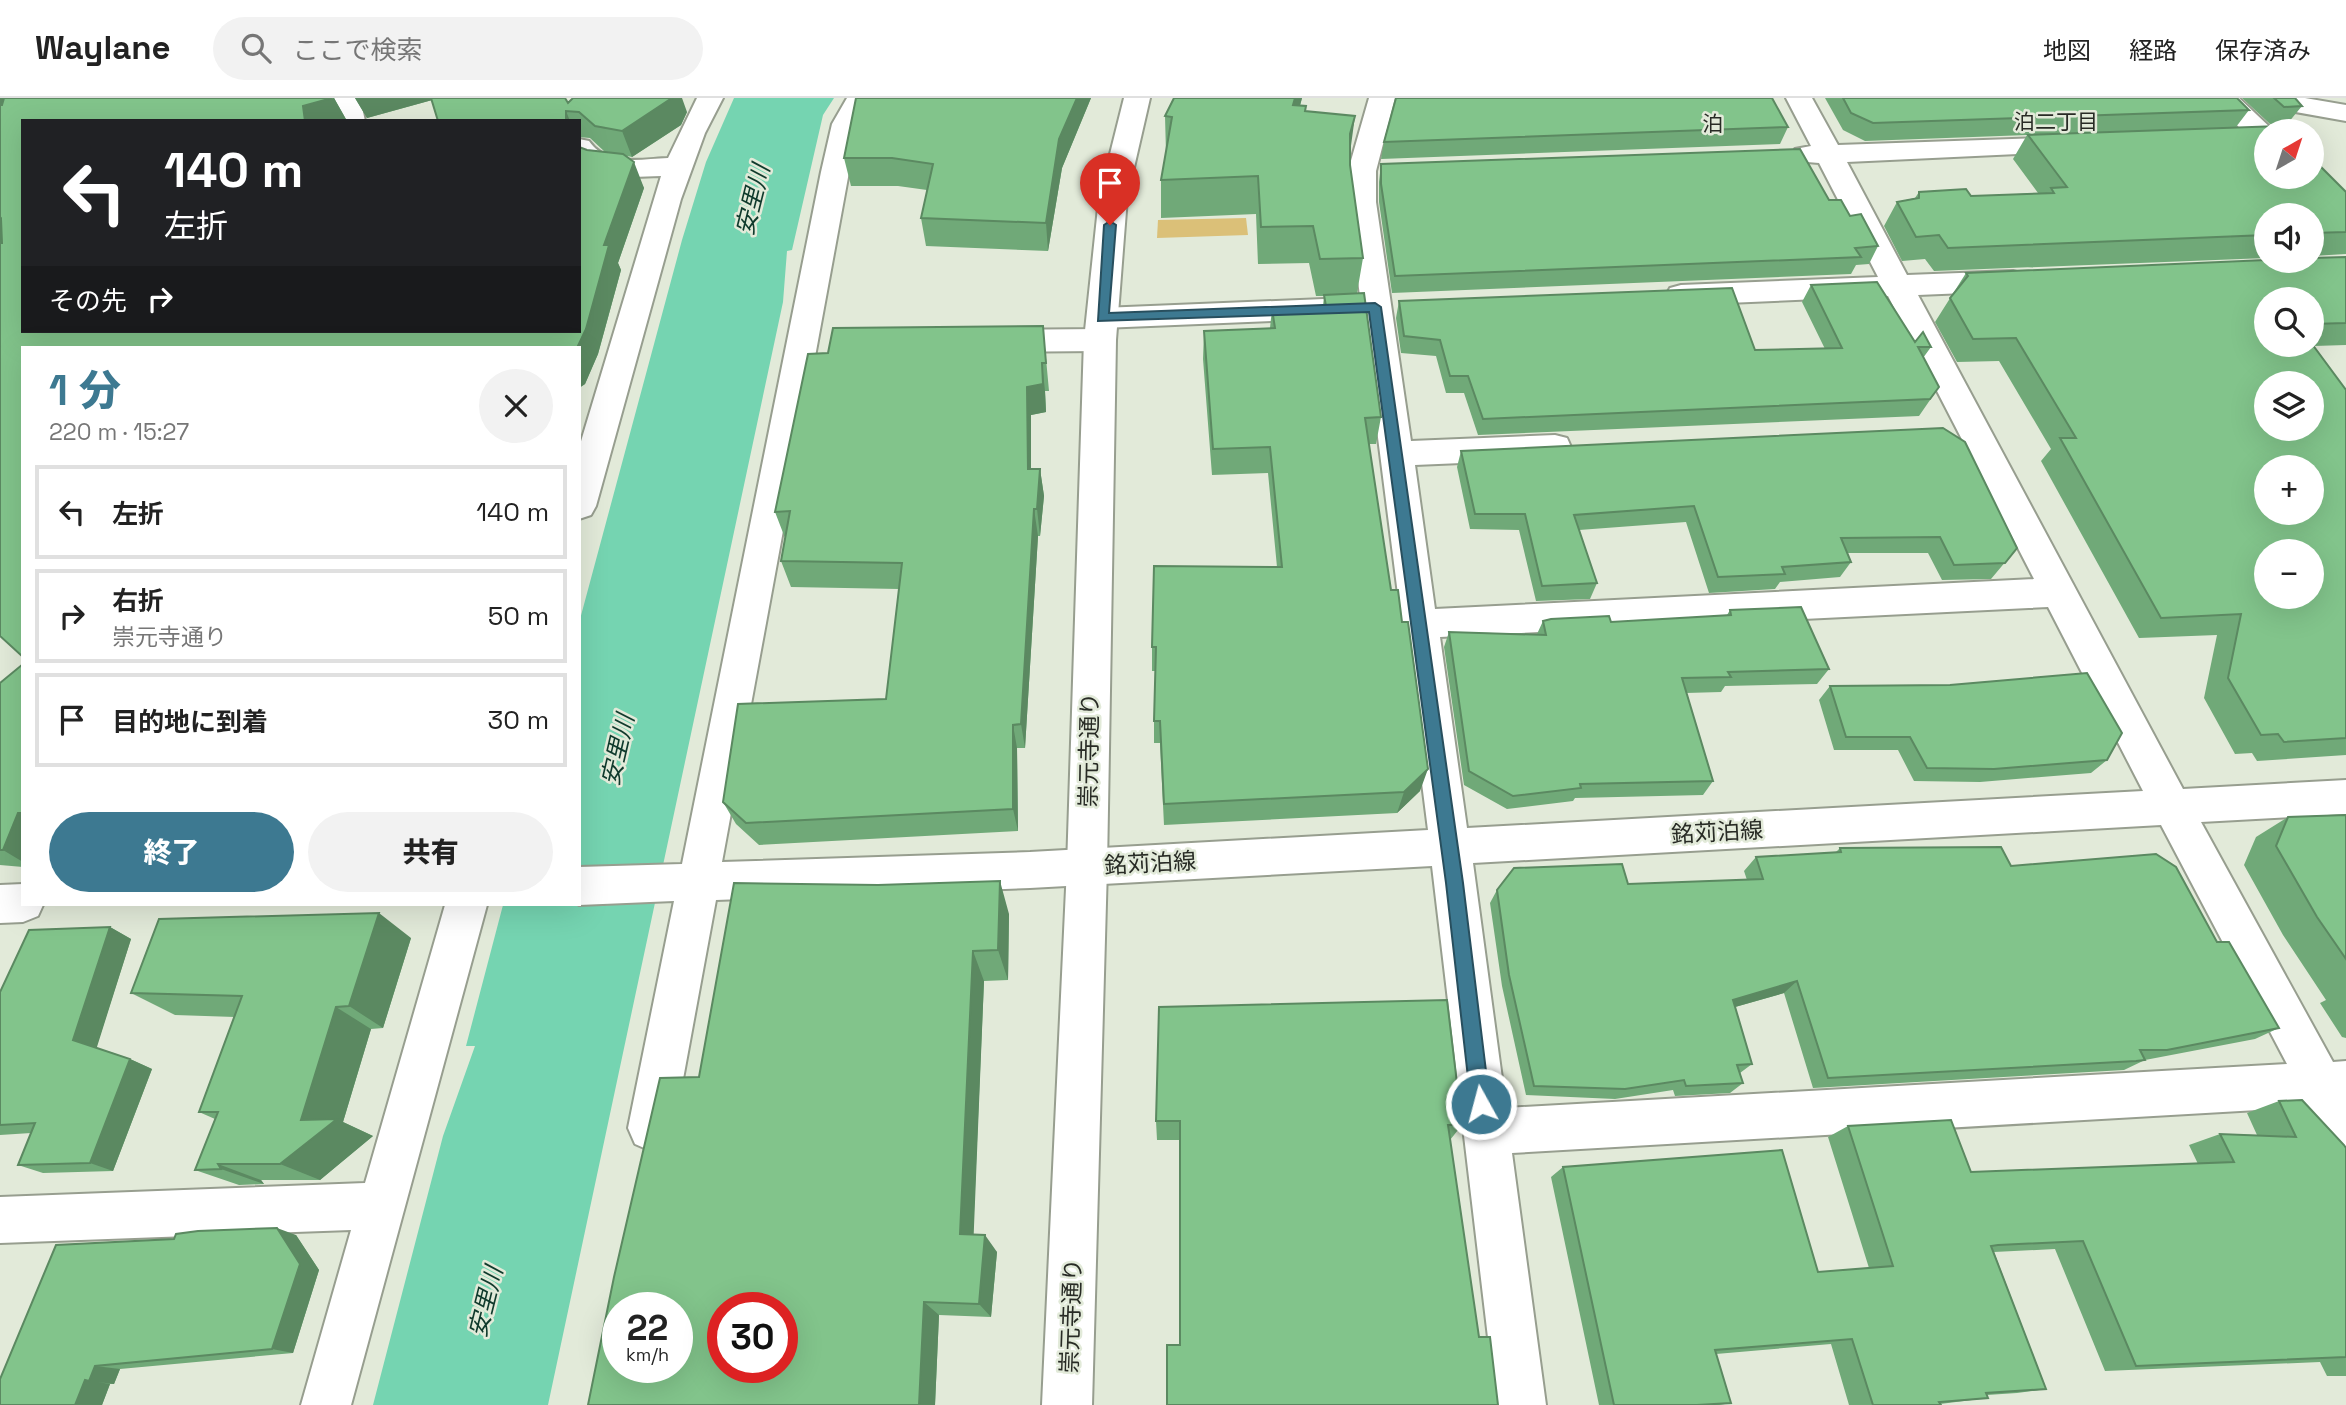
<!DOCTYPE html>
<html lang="ja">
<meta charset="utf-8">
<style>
:root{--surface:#fff;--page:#f2f2f2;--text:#222;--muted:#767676;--line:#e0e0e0;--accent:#3d7991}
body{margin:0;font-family:"Space Grotesk","Noto Sans JP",sans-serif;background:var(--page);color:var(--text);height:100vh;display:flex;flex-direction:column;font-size:26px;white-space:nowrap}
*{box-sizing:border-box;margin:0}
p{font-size:23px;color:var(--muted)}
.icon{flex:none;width:38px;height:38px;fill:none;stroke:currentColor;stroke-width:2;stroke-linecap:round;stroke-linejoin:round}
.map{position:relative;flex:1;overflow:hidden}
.drawer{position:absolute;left:21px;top:248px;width:560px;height:560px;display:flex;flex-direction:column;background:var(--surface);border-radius:0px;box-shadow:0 7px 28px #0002}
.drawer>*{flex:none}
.hud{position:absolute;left:21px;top:21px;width:560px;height:214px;border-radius:0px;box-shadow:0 7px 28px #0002;background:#202124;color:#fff;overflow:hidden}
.needle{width:46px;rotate:39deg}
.fabs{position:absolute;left:2254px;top:21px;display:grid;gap:14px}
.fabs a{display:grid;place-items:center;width:70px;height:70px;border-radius:50%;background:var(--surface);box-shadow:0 7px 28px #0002;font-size:35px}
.speed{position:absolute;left:602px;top:1194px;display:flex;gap:14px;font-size:35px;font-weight:700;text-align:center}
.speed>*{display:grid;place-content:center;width:91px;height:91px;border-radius:50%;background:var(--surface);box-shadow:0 7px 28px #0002;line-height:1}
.speed small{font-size:18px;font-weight:400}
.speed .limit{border:10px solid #d22;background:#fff;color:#111}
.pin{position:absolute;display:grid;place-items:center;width:60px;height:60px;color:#fff;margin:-72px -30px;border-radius:50% 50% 50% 0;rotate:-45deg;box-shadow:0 0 7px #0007}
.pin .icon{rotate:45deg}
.me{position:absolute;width:77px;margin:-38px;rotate:353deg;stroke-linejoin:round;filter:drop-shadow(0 0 5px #0008)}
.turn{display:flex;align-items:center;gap:24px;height:147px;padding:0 28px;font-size:32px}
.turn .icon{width:91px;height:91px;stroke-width:2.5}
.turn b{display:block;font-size:49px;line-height:60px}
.then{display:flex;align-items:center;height:66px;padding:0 28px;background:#0003;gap:14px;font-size:26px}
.round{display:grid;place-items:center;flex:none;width:74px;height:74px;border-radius:37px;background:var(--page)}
.head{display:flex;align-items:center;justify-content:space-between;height:119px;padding:0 28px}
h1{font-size:42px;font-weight:800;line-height:52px;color:var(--accent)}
.action{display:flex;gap:14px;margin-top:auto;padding:14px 28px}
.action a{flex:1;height:80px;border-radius:42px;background:var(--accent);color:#fff;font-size:28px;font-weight:800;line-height:80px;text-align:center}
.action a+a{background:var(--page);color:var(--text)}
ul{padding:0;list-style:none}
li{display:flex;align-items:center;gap:21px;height:94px;margin:0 14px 10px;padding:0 14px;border:4px solid var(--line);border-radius:0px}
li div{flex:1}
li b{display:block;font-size:26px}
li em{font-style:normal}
header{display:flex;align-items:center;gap:42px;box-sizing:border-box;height:98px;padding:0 35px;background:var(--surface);border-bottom:2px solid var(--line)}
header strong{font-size:33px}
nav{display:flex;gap:38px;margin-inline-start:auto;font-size:24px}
.search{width:490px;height:63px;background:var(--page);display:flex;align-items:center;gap:18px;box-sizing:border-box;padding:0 24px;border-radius:38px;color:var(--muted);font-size:26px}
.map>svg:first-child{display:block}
</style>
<header>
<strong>Waylane</strong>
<div class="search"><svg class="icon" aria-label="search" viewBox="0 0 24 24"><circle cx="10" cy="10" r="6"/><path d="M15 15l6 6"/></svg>ここで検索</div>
<nav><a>地図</a><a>経路</a><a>保存済み</a></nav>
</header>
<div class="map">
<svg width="2346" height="1307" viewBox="0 0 2346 1307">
<rect width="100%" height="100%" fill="#e2ead9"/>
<path fill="#dbc078" d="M1246,120L1248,137L1157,140L1158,122Z"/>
<path fill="#75d4b1" d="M734,0H834L823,17L792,152L787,153L783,204L548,1307H373L443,1038L475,948H466L503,807H579V525L682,142L706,64Z"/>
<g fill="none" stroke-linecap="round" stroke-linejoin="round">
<g stroke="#979e8f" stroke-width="4">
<path id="minor" d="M334,0H360L365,23H338Z
M697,0H723L705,35L681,101L596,408L591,417L579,421V350L661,78C634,79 603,82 579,67V41L589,43C607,69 640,61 668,60Z
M847,0H873L860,26L849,74L722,764L1030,754L1428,732L1348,104V73L1369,0H1395L1376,73V104L1411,343L1555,337L1567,340L1571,349L1567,358L1555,361L1415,367L1435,511L2034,481L1888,198L1681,207L1670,204L1666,197L1670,190L1681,187L1878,179L1819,65L1795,63L1791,57L1795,51L1811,48L1786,0H1812L1838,47L2074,39L2084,41L2088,47L2084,53L1847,64L1907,177L2013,173L2024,176L2028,183L2024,190L2013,193L1918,197L2183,691L2346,682V716L2201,724L2333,964L2346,963V1056L2330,1049L2309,1009L1512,1055L1546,1307H1496L1432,768L1030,790L716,802L674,1030L667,1046L651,1053L635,1046L628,1030L674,803L579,807V769L682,766L821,74L832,26ZM2048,509L2143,693L1467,730L1440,539ZM2161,727L2287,966L1506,1010L1473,765Z
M2211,0H2239L2274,33H2266V49L2256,47Z
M2275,0H2305L2346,7V23L2284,12Z
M1324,201L1335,204L1339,211L1335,218L1324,221L1102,230L1091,227L1087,220L1091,213L1102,210Z
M1100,231L1111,234L1116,242L1111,250L1100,253L994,254L983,251L978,243L983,235L994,232Z
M23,786V807H43L38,818L23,824L0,825V787Z
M445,807H487L351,1307H301L351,1132L0,1145V1099L365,1085Z"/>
</g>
<g stroke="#979e8f" stroke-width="4">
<path id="major" d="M1124,0H1150L1127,100L1116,242L1107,769L1092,1307H1042L1067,769L1084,242L1099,100Z"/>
</g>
<use href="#minor" fill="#fff" fill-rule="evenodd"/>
<use href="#major" fill="#fff" fill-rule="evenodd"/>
</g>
<path fill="#70a978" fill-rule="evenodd" d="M0,0H334L347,23H23V233H579L587,52L605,54L590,40L579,39V23H438L432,2L367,20L355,0L568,5L687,14L681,27L632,59L627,58L644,90L618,165L621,172L598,256L585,286L579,290V250H23Z
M856,0H1091L1062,70L1048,153L926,148L921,120L927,92L898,88H851L844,60Z
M1174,0H1302L1300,8L1350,56V67L1363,160L1357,195L1381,319L1376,346H1369L1420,693L1397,715L1164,727L1160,645H1154V623L1155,573H1152V549L1277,469L1268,375L1212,377L1203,261L1204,233L1270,230L1272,211L1323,208L1324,198H1316L1309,165L1258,166L1256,116L1161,120V82L1166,55L1165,18Z
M1825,0H2237L2249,12L2236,29L2346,94V156L2312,158V117H2266V160L1934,173L1925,161L1902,163L1884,128L1897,104L1915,100L1919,94L1971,98L2038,95L2013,61L2027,37L1865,43L1843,32Z
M2242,0H2295L2302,8L2288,25L2270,26Z
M1788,29L1780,46L1381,61L1384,44Z
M1381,66L1829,102L1850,118L1878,148L1869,166L1856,167L1851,176L1392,195L1379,104V84Z
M2346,159V247L2314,248L2346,292V657L2257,663L2252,655L2235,656L2204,600L2217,537L2139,540L2041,363L2051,351L1999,263L1957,264L1935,224L1966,175ZM2266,201H2312V247Z
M1811,187L1915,244L1931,249L1923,260L1939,289L1919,318L1478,337L1464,295H1446L1436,258L1401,255L1396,220L1399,203L1755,252L1825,251L1802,204Z
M1043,228L1049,293H1045L1046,314L1031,317V371H1040L1044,398L1040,438H1038L1025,650H1017L1018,733L759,747L736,726L723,704L886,601L899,491L791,489L781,463L785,440L775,414L828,255Z
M1461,353L2017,450L1991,481L1942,482L1928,455H1847L1851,464L1840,479L1780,484L1775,491L1709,495L1686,424L1579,432L1597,485L1590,501L1536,503L1519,432L1470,431L1457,369Z
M1730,512L1829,571L1817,586L1725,588L1721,594L1686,595L1713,683L1703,697L1575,700L1573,703L1507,711L1464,687L1444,549L1449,534L1537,536L1543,523L1611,524L1727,517Z
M23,566V769L0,767V585Z
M1830,588L2107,662L2091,675L1980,684L1914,683L1898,652H1834L1819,602Z
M2346,717V940L2342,939L2320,905L2326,902L2283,837L2244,767L2256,739L2288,719Z
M1840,750L2011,768L2217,844L2279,930L2255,941L2145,962L2124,972L1813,990L1784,895L1735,909L1752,966L1740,975L1743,985L1730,995L1675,998L1673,992L1615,1001L1526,997L1502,888L1490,805L1497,792L1747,782L1744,773L1756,759L1835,755Z
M878,787L1009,816L1008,882L984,883L973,1137L997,1154L991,1219L939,1217L935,1307H588L699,979Z
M110,829L131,841L96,950L130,961L152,971L113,1073L43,1075L18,1067L31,1035L0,1037V894Z
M411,840L383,930L371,931L343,1024L373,1038L320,1082H261L264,1086L239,1087L195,1072L215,1021L199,1014L235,919L175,917L131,895Z
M2279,1003L2346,1050V1278H2327L2320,1264L2105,1273L2055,1151L1994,1154L2046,1291L2017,1295L1987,1297L1988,1300L1940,1306V1307H1849L1831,1246L1716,1256L1731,1305L1719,1307H1599L1551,1079L1563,1069L1818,1174L1869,1170L1828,1039L1848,1028L1971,1074L2198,1066L2189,1047L2220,1036L2257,1037L2247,1015Z
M1156,1023L1462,1027L1450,1042L1180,1247L1179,1042H1157Z
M296,1137L319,1172L293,1255L120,1271L114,1286H110L102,1307H0Z"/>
<path fill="#5b8961" d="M0,0H70L0,16Z
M334,0L347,23H305L303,8Z
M355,0H460L436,1L367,20Z
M672,0H682L687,14L681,27L632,59L622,33Z
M1077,0H1091L1062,70L1048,153L1046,125L1059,41Z
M1295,0H1302L1289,45L1293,7Z
M566,13L570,23H566Z
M1355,18L1350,55V36Z
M634,64L644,90L618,165L621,172L598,256L585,286L579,290V250H577L604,147Z
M1,121L23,145L0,152V122Z
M1042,265L1045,293L1046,314L1031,317V398L1028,371L1027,289Z
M1040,371L1044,398L1040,438L1037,411Z
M1034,411L1038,438L1025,650L1021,626Z
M1013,627L1017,650L1018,733L1013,711Z
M1428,671L1420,693L1397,715L1404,694Z
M18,715L23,717V764L3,752Z
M1000,783L1009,816L1008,882L998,852Z
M379,815L411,840L383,930L349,908Z
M110,829L131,841L96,952L73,942Z
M973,853L984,883L973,1153L960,1136Z
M1797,883L1784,895L1721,913L1733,902Z
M336,909L371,931L343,1024L373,1038L320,1082L280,1066L301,1022Z
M130,961L152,971L113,1073L90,1065Z
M218,1066L261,1082L264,1086L221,1071Z
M277,1130L296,1137L319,1172L293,1255L272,1251Z
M985,1137L997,1154L991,1219L979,1206Z
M924,1204L939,1217L935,1307H919Z
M95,1268L120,1271L114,1286L89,1283Z
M85,1282L110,1286L102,1307H75Z"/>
<path fill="#82c48b" stroke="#5b8961" stroke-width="2" fill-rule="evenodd" d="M4,0H332L303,8L305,23H23V233H579V49L587,52L623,56L634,64L604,147H609L586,231L577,250H23V559L0,538V145H2L1,121L0,122V7H2Z
M431,0H565L568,5L573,0H672L622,33L595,28L579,14L566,13V23H438Z
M856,0H1077L1059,41L1046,125L921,120L933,66L892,60H844Z
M1174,0H1295L1293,7L1306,8L1305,13L1355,18L1350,36V67L1363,160L1320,161L1313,128L1261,129L1258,78L1161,82L1172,19L1165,18Z
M1396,0H1772L1788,29L1384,44Z
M1843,0H2237L2249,12L1873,25L1851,15Z
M2274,0H2295L2302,8L2284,9Z
M2280,28L2286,33H2266V79H2312V60L2346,94V134L2312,135V117H2266V137L1948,150L1939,137L1916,139L1897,104L1919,100V94L1966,91L1971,98L2054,95L2051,90L2067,89L2028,37Z
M1800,51L1829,102H1841L1850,118L1861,116L1878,148L1855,150L1861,159L1395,178L1381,86V66Z
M2346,159V225L2312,226V201H2266V247L2312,246L2346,292V640L2284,644L2278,636L2261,637L2228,580L2241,516L2161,520L2060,340H2076L2016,240L1973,241L1950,200L1968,178L1966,175L2266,162L2312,163V160ZM2266,285H2312V331H2266ZM2266,369H2312V415H2266ZM2266,453H2312V499H2266Z
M1877,184L1915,244L1923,234L1931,249H1918L1939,289L1930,301L1483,321L1468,278H1450L1440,242L1404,238L1399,203L1732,190L1755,252L1842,250L1811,187Z
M1364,195L1381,319L1365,320L1391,492H1398L1402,524H1408L1428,671L1404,694L1164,706L1160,623H1154L1156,549H1152L1154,468L1282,469L1270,349L1213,351L1204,233L1275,230L1272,211L1326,208L1324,197Z
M1043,228L1046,265H1042L1043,286L1027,289L1028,371H1040L1037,411H1034L1021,626L1013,627V711L746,725L723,704L738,606L886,601L902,465L781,463L790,413L775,414L808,256L828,255L833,230Z
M1943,330L1965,344L2017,450L2005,465L1954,467L1940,439L1841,440L1851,464L1782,469L1785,476L1718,479L1694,408L1574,417L1597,485L1542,488L1525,416H1475L1461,353Z
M1801,509L1829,571L1728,574L1731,579L1682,580L1713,683L1580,686L1581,690L1513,698L1469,673L1449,534L1546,537L1543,523L1551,521L1609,518L1611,524L1731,517L1730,512Z
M23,566V715H18L3,752H0V585Z
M2087,575L2122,635L2107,662L1994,671L1927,670L1910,639H1846L1830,588L1950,587Z
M2346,717V861L2317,819L2276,748L2288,719Z
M2001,749L2011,768L2156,756L2176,769L2217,844H2229L2279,930L2167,952H2140L2145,962L2136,963L1828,980L1797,883L1733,902L1752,966L1737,967L1743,985L1686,988L1684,982L1625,991L1534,988L1509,877L1497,792L1514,770L1622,766L1628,786L1763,781L1756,759L1841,754L1840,750Z
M1000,783L998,852L973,853L960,1136L985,1137L979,1206L924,1204L919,1307H588L614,1179L660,980L699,979L734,785L878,787ZM618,1209H677V1269H618ZM723,1209H782V1269H723Z
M379,815L349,908L336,909L301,1022L337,1021L280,1066H218L221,1071L195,1072L218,1014H199L242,898L131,895L159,821Z
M110,829L73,942L130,961L90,1065L18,1067L35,1025L0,1027V894L29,832Z
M1447,902L1462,1027H1448L1479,1239H1490L1498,1307H1167V1247H1180V1023H1156L1159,909Z
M2302,1002L2344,1047L2346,1050V1259L2136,1268L2083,1143L1998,1147L1991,1148L2046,1291L1986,1295L1988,1300L1939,1304L1941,1307H1873L1852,1241L1715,1252L1731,1305L1697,1307H1614L1563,1069L1782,1052L1818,1174L1893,1168L1848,1028L1951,1022L1971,1074L2234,1064L2220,1036L2296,1039L2279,1003Z
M277,1130L300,1166L272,1251L95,1268L89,1283L85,1282L75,1307H0V1281L56,1147L174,1141L176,1136L198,1133Z"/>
<path fill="#3d7991" stroke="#284f5e" stroke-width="2" d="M1110,123L1116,127L1109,215L1375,205L1381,209L1463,785L1490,1006L1487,1013L1481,1015L1474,1013L1471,1006L1446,785L1369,214L1098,223L1104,127Z"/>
<g text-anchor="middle" stroke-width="5" stroke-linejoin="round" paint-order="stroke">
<g font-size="21" fill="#282b25" stroke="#e2ead9">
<text x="2056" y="31">泊二丁目</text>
</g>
<g font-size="21" fill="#282b25" stroke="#e2ead9">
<text x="1713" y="33">泊</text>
</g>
<g font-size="23" fill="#282b25" stroke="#e2ead9">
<text transform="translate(1089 652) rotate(-89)" y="8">崇元寺通り</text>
<text transform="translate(1717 734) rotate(-3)" y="8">銘苅泊線</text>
<text transform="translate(1150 765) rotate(-3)" y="8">銘苅泊線</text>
<text transform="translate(1071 1218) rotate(-88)" y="8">崇元寺通り</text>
</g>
<g font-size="24" font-style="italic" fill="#0f3a2c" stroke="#e2ead9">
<text transform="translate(753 102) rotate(-76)" y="8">安里川</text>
<text transform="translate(618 652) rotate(-77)" y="8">安里川</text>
<text transform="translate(486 1204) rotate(-76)" y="8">安里川</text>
</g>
</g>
</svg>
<div class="fabs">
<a><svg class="needle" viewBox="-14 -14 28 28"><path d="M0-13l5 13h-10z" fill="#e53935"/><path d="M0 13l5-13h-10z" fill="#767676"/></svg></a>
<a><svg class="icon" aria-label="sound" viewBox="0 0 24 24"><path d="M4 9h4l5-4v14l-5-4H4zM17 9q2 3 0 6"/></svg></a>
<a><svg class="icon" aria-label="search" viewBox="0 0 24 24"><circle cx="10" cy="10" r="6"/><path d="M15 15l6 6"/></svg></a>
<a><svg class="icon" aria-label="layers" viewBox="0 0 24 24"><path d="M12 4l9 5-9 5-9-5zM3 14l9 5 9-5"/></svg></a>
<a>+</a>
<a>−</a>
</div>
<div class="speed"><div>22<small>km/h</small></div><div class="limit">30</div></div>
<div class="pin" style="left:1110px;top:127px;background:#d93025"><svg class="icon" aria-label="arrive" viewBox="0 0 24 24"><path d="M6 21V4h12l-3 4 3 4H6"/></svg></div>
<svg class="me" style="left:1481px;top:1006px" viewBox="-20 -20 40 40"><circle r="17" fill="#3d7991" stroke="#fff" stroke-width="3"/><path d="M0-11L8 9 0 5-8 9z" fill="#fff"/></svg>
<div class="hud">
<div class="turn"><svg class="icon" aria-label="left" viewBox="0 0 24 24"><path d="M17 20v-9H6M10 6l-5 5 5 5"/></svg><div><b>140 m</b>左折</div></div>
<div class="then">その先<svg class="icon" aria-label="right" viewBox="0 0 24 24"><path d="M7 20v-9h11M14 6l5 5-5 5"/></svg></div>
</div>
<section class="drawer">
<div class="head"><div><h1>1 分</h1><p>220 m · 15:27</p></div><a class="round"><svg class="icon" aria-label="close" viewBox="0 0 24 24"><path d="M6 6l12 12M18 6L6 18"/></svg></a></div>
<ul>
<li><svg class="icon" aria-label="left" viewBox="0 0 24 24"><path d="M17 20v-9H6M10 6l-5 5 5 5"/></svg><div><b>左折</b></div><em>140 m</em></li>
<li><svg class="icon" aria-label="right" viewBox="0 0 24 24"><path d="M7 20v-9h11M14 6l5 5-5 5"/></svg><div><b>右折</b><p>崇元寺通り</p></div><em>50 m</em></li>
<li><svg class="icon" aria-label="arrive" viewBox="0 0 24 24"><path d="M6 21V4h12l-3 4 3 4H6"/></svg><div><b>目的地に到着</b></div><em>30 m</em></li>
</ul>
<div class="action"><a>終了</a><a>共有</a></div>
</section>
</div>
